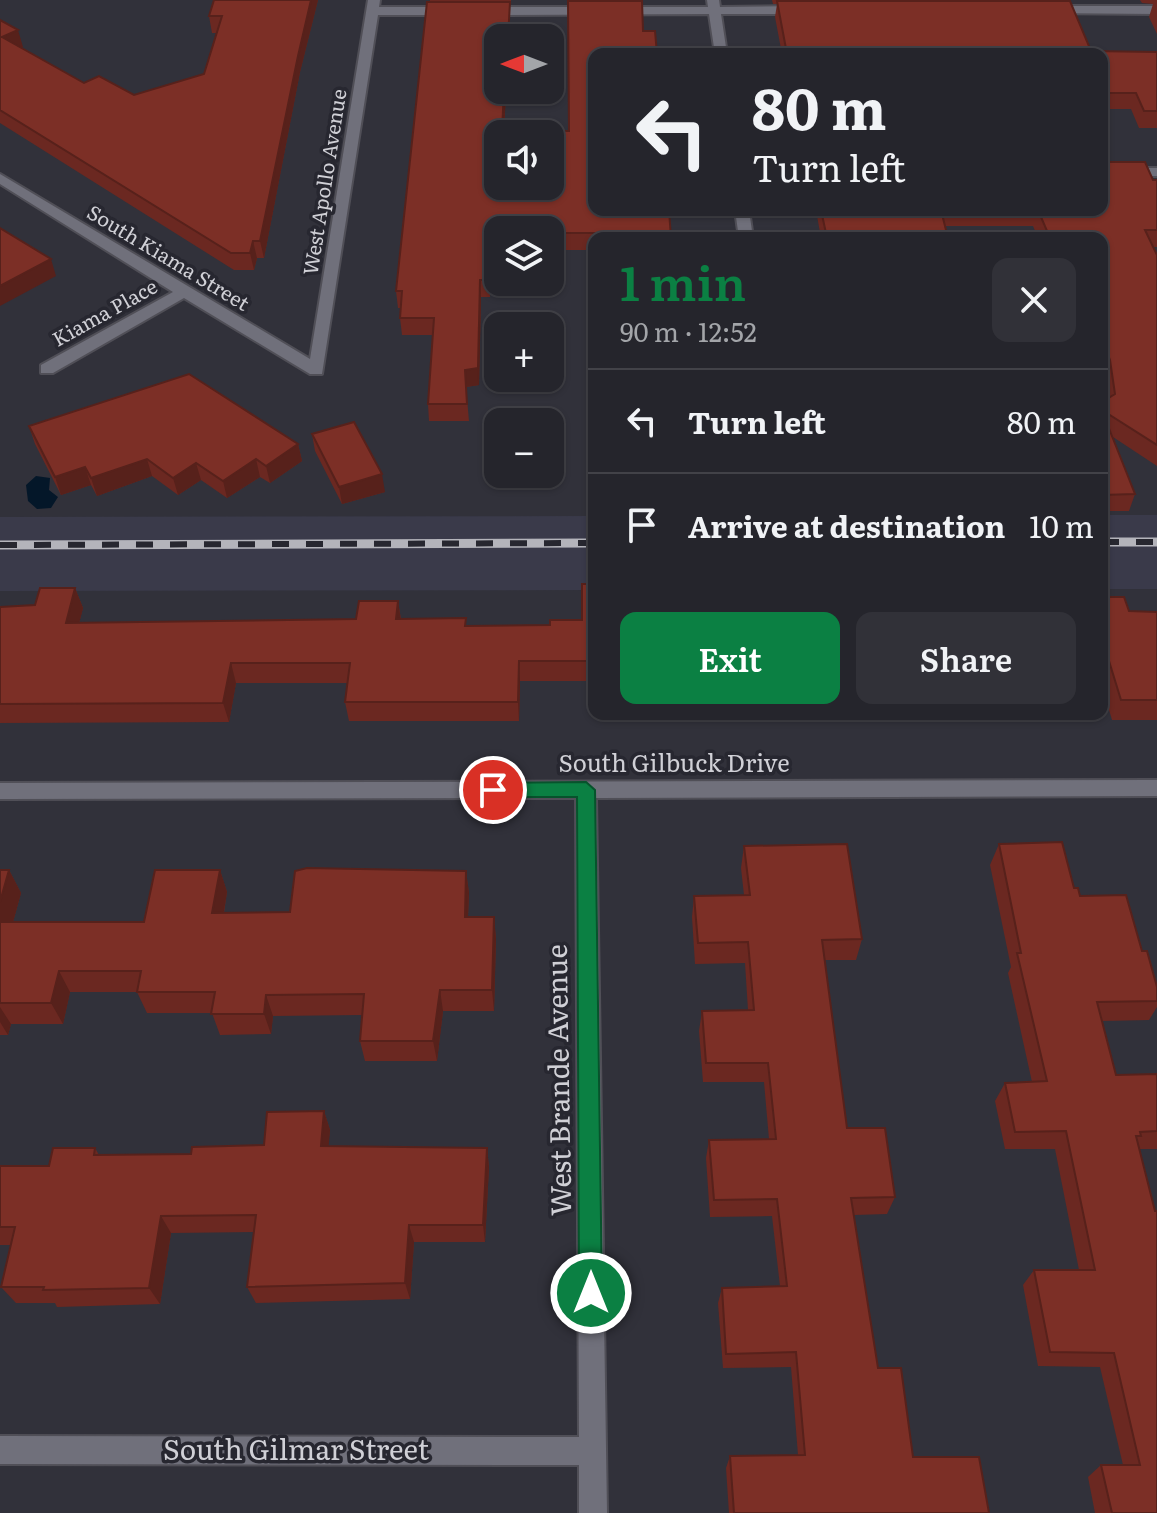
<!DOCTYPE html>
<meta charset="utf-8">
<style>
:root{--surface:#25252c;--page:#313138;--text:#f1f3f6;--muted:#a3a5a9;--line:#424248;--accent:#0b8043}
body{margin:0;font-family:Literata,serif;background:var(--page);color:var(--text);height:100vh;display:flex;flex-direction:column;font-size:30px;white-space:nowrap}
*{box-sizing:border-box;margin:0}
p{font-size:26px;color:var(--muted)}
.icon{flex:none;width:44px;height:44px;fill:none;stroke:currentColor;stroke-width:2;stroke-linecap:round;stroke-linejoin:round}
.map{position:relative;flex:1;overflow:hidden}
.details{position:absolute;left:588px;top:232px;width:520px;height:488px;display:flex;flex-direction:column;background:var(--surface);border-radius:16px;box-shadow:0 2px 6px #0004,0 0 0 2px var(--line)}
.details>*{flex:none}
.banner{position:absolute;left:588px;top:48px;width:520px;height:168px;border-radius:16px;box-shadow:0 2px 6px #0004,0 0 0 2px var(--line);background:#25252c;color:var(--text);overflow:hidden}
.needle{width:52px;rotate:270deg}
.controls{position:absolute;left:484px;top:24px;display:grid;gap:16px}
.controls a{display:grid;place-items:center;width:80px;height:80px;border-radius:16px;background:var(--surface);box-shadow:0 2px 6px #0004,0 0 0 2px var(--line);font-size:40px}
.pin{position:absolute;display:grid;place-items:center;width:68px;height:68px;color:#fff;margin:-34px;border:4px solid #fff;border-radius:50%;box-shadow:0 2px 8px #0007}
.me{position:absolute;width:88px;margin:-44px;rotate:0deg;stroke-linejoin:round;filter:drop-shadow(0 0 6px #0008)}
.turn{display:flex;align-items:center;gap:28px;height:168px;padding:0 32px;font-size:36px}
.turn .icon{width:104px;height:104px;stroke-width:2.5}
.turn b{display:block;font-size:56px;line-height:68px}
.round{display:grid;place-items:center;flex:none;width:84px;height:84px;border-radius:16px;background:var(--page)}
.summary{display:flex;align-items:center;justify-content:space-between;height:136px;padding:0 32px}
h1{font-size:48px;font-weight:600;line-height:60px;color:var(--accent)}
.primary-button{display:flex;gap:16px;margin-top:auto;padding:16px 32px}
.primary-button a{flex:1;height:92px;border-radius:16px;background:var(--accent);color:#fff;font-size:32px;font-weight:600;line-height:92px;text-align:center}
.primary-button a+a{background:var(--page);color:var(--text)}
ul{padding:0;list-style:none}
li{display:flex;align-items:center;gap:24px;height:104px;padding:0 32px;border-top:2px solid var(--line)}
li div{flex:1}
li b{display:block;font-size:30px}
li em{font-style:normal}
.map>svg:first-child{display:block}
</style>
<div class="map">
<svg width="1157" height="1513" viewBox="0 0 1157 1513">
<rect width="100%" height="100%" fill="#31313a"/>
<path fill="#3a3a4a" d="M1102,515H1157V589H1102Z
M594,516V590L0,591V517Z"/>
<path fill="#041729" d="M36,476L50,478L49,490L58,497L51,508L37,509L28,501L26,485Z"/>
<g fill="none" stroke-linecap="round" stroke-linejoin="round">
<g stroke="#504f57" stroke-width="4">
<path id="minor" d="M368,0H380L379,7H452L458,11L452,15H378L322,374H310L184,298L53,373H41V365L173,292L0,184V174L310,359Z
M707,0H719L720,7L804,6L810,10L804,14H721L727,54H715L709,14L484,15L478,11L484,7H708Z
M1048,6H1157V14L1044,13L1042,10Z
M1102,168H1157V176H1102Z
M735,210H749L753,238H739Z
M1157,780V796L596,798L607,1513H579V1465L0,1464V1436L579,1437L576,798L0,799V783Z"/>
</g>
<use href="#minor" fill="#70707b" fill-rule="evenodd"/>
<g stroke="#b4b4bb" stroke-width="9">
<path id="rail" d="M1102,542H1157
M0,545L594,543"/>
</g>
<use href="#rail" stroke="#272730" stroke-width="6" stroke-dasharray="17" stroke-linecap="butt"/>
</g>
<path fill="#6b2821" d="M214,0H318L300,72L264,258H257L254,270H234L0,123V20L23,47H21L84,83L134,95L204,74L216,33H212L209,16Z
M430,0H511V4H510V18L504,131H569L568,0H641L643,31L671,238H594V250H550V230H498V250H491L490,297H481L479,385L466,387L469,421H429L428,404L433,335H402L400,318L401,308H398L396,291Z
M772,0H1060L1091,51L1157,52V128H1139L1131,109H1102V54H782L775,17L777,4H773Z
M1140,0H1157V34L1149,17L1153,4L1142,3Z
M1153,180H1157V247H1153L1157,255V466L1113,437L1135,494L1129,511H1102V402L1107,399L1104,377L1102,372V238H1038L1033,226H945L948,238H821L816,210H1102Z
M29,426L298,444L302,461L270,483L260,477L227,498L201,480L178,495L152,476L97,496L91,485L61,495L35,444Z
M312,434L385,492L342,504L315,451Z
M594,584V681H520L519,721H349L345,702L348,683H236L229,722L0,723V607L35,605L75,588L83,608L79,623L356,619L398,601L401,619L466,626L550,625L582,620Z
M1102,597L1129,611L1157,612V720H1112L1102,686Z
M613,714H786L785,721L613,720Z
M864,714H983L981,721L865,719Z
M999,844L1074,888L1080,896L1142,951L1157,987V1007L1149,1020L1102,1021L1116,1075L1157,1074V1149H1139L1157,1513H1095L1088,1477L1101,1465H1123L1100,1367L1038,1366L1023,1285L1034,1270H1079L1055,1149H1005L995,1101L1005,1083L1032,1082L1008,973L1011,967L990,865Z
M744,846L862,939L856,960H824L847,1128L895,1197L887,1214L854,1215L878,1368L913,1457L989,1513H729L726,1468L730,1456L798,1455L791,1367L723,1368L718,1303L722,1288L780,1286L772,1216L710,1217L706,1158L709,1140L769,1139L764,1082H703L699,1031L702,1011L748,1010L745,963L695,964L692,917L694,896L744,895L741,868Z
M0,870H9L21,893L13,922H144L220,870L227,892L224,913L290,912L466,871L469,893L468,917H494L496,939L494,1011H443L437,1061H365L360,1041L362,1015L273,1016L271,1034L220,1035L212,1013H147L137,992H70L63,1024H11L8,1035H0Z
M324,1111L330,1130L328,1146L487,1148L489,1167L485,1242H414L410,1299L256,1303L247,1287L254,1232L171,1233L160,1304L57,1307L55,1303H16L1,1287L11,1245H0V1166H49L95,1148L99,1155L191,1154L264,1145Z"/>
<path fill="#57211b" d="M311,0H318L300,72L264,258L260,241L298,56Z
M18,30L23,47L7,53L2,37Z
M504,90H506L504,134H502Z
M490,233L491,250L490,297L489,280Z
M253,241L257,258L254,270L250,253Z
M51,259L56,276L0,306V286Z
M480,280L481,297L479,385L466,387L465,370Z
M298,444L302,461L270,483L266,466Z
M147,459L152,476L97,496L91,478Z
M256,459L260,477L227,498L223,481Z
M196,463L201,480L178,495L173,478Z
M85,467L91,485L61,495L55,477Z
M382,474L385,492L342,504L339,487Z
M75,588L83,608L74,643L66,623Z
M398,601L401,621L396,619Z
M519,661L520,681L519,721L518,702Z
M231,663L236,683L229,722L223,703Z
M9,870L21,893L7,944L0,931V902Z
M220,870L227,892L220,935L212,913Z
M466,871L469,893L467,939L465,917Z
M494,917L496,939L494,1011L492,990Z
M59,971L70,992L63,1024L51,1003Z
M440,990L443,1011L437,1061L433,1041Z
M266,995L273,1016L271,1034L264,1014Z
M0,1007L11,1024L8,1035L0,1022Z
M324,1111L330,1130L327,1165L321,1146Z
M487,1148L489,1167L485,1242L483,1225Z
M161,1216L171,1233L160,1304L149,1288Z
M409,1225L414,1242L410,1299L405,1283Z"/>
<path fill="#7c2f26" stroke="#57211b" stroke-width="2" fill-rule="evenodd" d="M214,0H311L298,56L260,241H253L250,253H231L0,110V20L18,30L2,37L84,83L99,76L134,95L204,74L222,16H209Z
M568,1H642L643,31H655L657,54H594V210H669L671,238H607V233H550V230H527L521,216V230H498V233H490L489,280H480L478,368L465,370L467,404H428L434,318H400L402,291H396L427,2H510L508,38H498V90H504L502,131H569ZM498,134H550V186H498Z
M777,1H1070L1091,51L1157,52V111H1144L1136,93H1102V54H787Z
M1102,162H1145L1153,180H1157V230H1145L1157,255V445L1102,410V402L1115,394L1110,360L1102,340V238H1050L1038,210H1102Z
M821,210H941L948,238H827Z
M0,228L51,259L0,286Z
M189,374L298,444L266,466L256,459L223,481L196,463L173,478L147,459L91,478L85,467L55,477L29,426Z
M1102,411L1135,494L1102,495Z
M354,422L382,474L339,487L312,434Z
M582,584H594V661H519L518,702H345L350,663H231L223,703L0,704V607L35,605L40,588H75L66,623L356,619L359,601H398L396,619L466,618L465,626L550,625V620H582Z
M1102,597H1124L1129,611L1157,612V700H1121L1109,661H1102Z
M1062,842L1074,888H1078L1080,896L1126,895L1142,951H1147L1157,987V1001L1097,1002L1116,1075L1157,1074V1131L1140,1132L1141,1136H1136L1155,1211H1157V1513H1112L1101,1465H1140L1114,1353L1050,1352L1034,1270H1095L1066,1131L1015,1132L1005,1083L1047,1081L1017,953H1021L999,844Z
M847,844L862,939L822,940L847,1128H885L895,1197L851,1198L878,1368H901L913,1457H979L989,1513H734L730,1456L805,1455L796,1352L726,1354L722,1288L787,1286L777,1199L714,1200L709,1140L776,1139L768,1063H706L702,1011L754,1010L748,942L698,943L694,896L750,895L744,846Z
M307,868L466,871L465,917H494L492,990H440L433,1041H360L364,994L266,995L264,1014H211L215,992H137L141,971H59L51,1003H0V922H144L155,870H220L212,913L290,912L295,871Z
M0,870H9L0,902Z
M324,1111L321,1146L487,1148L483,1225H409L405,1283L247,1287L256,1215L161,1216L149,1288L43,1290L44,1287H1L15,1227H0V1166H49L53,1148H95L94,1155L191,1154L192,1147L264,1145L267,1112Z"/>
<path fill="#0b8043" stroke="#07532c" stroke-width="2" d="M586,782L595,790L602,1293L599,1302L591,1305L582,1302L579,1293L577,797H493L484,790L493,783Z"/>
<g text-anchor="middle" stroke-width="7" stroke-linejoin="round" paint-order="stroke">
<g font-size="20" fill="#d0d0d6" stroke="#272730">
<text transform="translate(325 182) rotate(-81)" y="7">West Apollo Avenue</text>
<text transform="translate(168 258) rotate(31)" y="7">South Kiama Street</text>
<text transform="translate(105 313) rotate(-29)" y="7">Kiama Place</text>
</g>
<g font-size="24" fill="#d0d0d6" stroke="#272730">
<text x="674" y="772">South Gilbuck Drive</text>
</g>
<g font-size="28" fill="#d0d0d6" stroke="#272730">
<text transform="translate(559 1080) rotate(-91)" y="10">West Brande Avenue</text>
<text x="296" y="1460">South Gilmar Street</text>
</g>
</g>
</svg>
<div class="controls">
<a><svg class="needle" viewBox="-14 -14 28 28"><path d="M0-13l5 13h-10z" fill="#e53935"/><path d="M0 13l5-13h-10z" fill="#a3a5a9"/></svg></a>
<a><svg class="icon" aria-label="sound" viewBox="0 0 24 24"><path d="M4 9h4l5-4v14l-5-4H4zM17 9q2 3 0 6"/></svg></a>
<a><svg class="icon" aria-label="layers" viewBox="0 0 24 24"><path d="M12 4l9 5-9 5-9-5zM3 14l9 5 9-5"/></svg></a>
<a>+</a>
<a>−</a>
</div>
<div class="pin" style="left:493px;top:790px;background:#d93025"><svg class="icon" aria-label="arrive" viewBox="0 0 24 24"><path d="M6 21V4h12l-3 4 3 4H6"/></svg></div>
<svg class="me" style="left:591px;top:1293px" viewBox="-20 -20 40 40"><circle r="17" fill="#0b8043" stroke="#fff" stroke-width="3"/><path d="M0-11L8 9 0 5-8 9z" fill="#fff"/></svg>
<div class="banner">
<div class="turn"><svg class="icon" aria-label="left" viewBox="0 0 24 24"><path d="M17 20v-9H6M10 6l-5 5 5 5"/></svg><div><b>80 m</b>Turn left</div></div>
</div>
<section class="details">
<div class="summary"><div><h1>1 min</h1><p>90 m · 12:52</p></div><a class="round"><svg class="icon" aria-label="close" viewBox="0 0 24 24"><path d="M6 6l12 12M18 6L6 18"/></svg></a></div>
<ul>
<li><svg class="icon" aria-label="left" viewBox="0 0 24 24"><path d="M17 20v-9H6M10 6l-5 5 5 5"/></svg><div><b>Turn left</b></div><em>80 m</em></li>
<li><svg class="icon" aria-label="arrive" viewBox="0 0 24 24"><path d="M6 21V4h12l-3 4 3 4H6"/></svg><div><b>Arrive at destination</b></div><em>10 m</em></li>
</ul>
<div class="primary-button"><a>Exit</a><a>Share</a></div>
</section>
</div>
